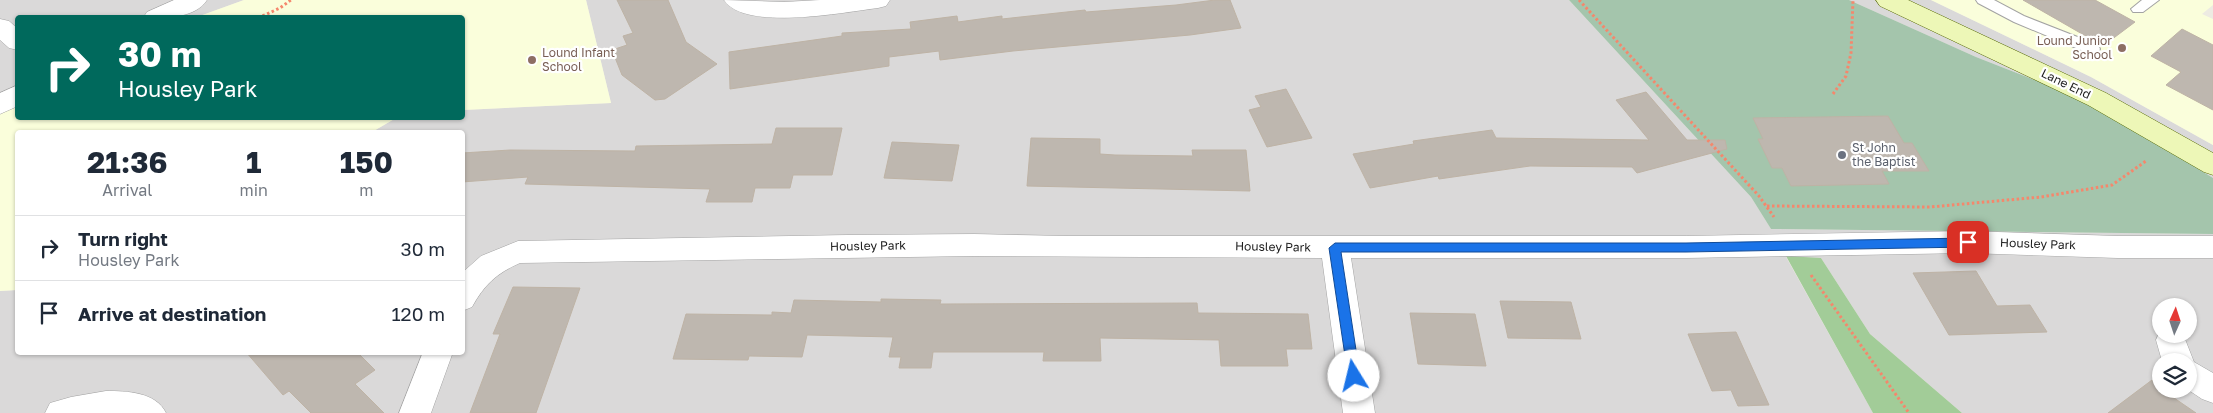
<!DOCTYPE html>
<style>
:root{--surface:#fff;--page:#f6f6f7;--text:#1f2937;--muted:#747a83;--line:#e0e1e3}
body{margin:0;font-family:"Golos Text",sans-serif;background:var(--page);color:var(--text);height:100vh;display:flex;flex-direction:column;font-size:19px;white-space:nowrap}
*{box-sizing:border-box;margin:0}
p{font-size:16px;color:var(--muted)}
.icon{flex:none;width:28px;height:28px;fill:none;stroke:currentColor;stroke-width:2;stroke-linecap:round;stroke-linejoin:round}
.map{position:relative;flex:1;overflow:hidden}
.details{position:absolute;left:15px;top:130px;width:450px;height:225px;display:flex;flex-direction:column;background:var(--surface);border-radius:5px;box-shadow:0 1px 4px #0004}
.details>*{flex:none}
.banner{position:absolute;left:15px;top:15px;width:450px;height:105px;border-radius:5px;box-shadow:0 1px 4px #0004;background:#00695c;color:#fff;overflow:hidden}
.needle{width:32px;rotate:3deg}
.controls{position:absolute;left:2152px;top:298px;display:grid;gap:10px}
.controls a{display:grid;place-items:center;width:45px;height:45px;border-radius:50%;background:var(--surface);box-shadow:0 1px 4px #0004;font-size:25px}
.pin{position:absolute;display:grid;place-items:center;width:42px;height:42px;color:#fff;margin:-21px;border-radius:10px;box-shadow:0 2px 8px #0006}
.me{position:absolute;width:55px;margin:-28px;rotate:351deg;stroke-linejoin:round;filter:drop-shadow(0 0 4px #0008)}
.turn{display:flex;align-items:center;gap:18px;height:105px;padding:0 20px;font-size:22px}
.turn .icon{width:65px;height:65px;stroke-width:2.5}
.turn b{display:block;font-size:35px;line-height:42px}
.eta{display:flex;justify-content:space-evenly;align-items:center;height:85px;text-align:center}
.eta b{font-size:30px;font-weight:700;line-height:35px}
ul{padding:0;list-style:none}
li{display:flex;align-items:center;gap:15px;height:65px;padding:0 20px;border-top:1px solid var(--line)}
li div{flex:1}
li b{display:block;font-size:19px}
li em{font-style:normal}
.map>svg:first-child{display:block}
</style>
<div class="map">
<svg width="2213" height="413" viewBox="0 0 2213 413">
<rect width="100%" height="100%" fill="#edebe2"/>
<path fill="#dad9d9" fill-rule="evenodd" d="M0,0H244L197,17L18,18L17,103L0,114Z
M586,0H1569L1751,197L1771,229L2213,234V413H1962L1870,334L1821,258L1786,257L1873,413H0V291L17,290L18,352H462V132H372L396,118H462L463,110L611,103ZM2161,306H2189V334H2161ZM2161,361H2189V389H2161Z
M1849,0H1931L2091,77L2213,145V178L2111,114L2058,89L1976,57Z"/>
<path fill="#fafedb" d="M244,0H586L611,103L463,110L462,18L197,17Z
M1931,0H2213V5L2202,14L2213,19V145L2091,77Z
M17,103L18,118H396L372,132H18L17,290L0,291V114Z"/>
<path fill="#a2cc98" d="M1786,256L1821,258L1870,334L1962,413H1873Z"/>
<path fill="#a4c5ac" d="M1569,0H1849L1976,57L2058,89L2111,114L2213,178V234L1771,229L1751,197Z"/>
<path fill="#beb7af" stroke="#beb3a5" d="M617,0H668L686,42L717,64L665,99L655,100L622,75L612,50L627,45L623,36L633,33Z
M1215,0H1230L1241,28L1190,35L1013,51L940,60L939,51L889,57V66L730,89L729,52L842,36V33L911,29L910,22L957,16L958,22L1002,16V19L1085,10L1086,12L1176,5Z
M2023,0H2095L2135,22L2103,46Z
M2182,29L2213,45V110L2166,85L2181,72L2151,56Z
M1286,89L1312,138L1267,147L1249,110L1261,107L1255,96Z
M1646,92L1687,140H1725L1727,149L1637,173L1632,167L1530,166L1439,179L1438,176L1370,188L1353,154L1414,144L1413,141L1492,130L1496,138L1649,140L1616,100Z
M1888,116L1904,143H1912L1929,171H1882L1889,184L1791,186L1782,168H1772L1758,139H1763L1753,118Z
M776,128H842L832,175H793L790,188H755L752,202H706L710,189L525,184L528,177L462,182V153L510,150L635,151L636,146L772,144Z
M1031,138L1100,139V154L1115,155L1193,156L1192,150H1246L1250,191L1027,186Z
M892,142L959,145L952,181L884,178Z
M1976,271L1997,306L2030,305L2047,332L1949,335L1913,273Z
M513,287L580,288L536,413H470L500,334H493Z
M881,299L941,300L940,304L1197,303L1198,313L1308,314L1312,349H1286L1288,366H1221L1219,340L1100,338L1101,361H1043L1044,352H933L931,368H899L901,357H889L893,337L807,335L802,357L749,356L748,360L673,359L686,314L772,315V312L791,313L794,300L881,302Z
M1500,301L1571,302L1581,339L1508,338Z
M1410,313L1475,314L1486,366L1418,364Z
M1736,332L1769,405L1738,406L1731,390L1712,391L1688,334Z
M246,352H357L375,370L355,384L384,413H311L289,391L283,395Z
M2152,380L2161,389L2196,413H2108Z"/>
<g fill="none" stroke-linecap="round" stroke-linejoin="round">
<g stroke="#a3a3a3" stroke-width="2">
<path id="lane" d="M1976,0H1994L2024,16L2098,45L2100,49L2098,53H2088L2014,22L1978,3Z
M2142,0H2159L2143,12H2133L2131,9Z"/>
</g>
<g stroke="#a3a3a3" stroke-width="1">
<path id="street" d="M174,0H207C195,19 163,18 143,18L147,12Z
M724,0L784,2L820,0H890L886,6L878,8C845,12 744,32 724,0Z
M0,19L9,21L18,29V50L9,48L0,40Z
M18,85V106L0,114V93Z
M1968,231L2118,236H2213V258H2118L1968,253L1686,258H1351L1375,413H1343L1322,258L974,256L520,263C497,273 484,285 472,307L462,311L463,272L481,256L518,241L847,235L974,234L1068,236H1686Z
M2160,331L2161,334H2183L2194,362L2213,373V403L2202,399L2187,389L2189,361H2162L2156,340Z
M423,352H453L431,413H399Z
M106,391C127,391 156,392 166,413H45L50,403L71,397Z"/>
</g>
<g stroke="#5a6e08" stroke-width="1">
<path id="secondary" d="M1876,0H1908L2106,93L2213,153V175L2204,172L2088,105L1880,6Z"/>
</g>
<path stroke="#f5876c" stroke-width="3" stroke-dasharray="2.5 2.5" stroke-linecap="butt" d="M1579,0L1759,196L1774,217
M258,18L280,8L291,0
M1833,94L1846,76L1851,53L1853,0
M1767,206L1930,207L2041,197L2112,185L2146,161
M1811,275L1909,413"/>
<use href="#lane" fill="#fff" fill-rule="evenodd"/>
<use href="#street" fill="#fff" fill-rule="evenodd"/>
<use href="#secondary" fill="#edf7b7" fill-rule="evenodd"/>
</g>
<path fill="#1a73e8" stroke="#114b97" d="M1968,238L1973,242L1968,247L1686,252H1341L1360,376L1358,380L1354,382L1349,380L1348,376L1329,248L1335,243H1686Z"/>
<g fill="#8d6e63" stroke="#fff" stroke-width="2">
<circle cx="2122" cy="48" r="5"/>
<circle cx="532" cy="60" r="5"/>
</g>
<circle fill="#6b7280" stroke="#fff" stroke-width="2" cx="1842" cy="155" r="5"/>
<g text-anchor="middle" stroke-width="4.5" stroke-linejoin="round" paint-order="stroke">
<g font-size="12" fill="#785e54" stroke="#fff" text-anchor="end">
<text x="2112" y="45">Lound Junior<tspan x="2112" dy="14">School</tspan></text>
<text x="542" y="57" text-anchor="start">Lound Infant<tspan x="542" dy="14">School</tspan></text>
</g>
<g font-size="12" fill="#1c1c1c" stroke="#fff">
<text transform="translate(2066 84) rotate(26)" y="4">Lane End</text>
<text transform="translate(2038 244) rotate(2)" y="4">Housley Park</text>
<text transform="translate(868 246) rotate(-1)" y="4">Housley Park</text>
<text transform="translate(1273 247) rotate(1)" y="4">Housley Park</text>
</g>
<g font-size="12" fill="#5b616d" stroke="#fff" text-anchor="start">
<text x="1852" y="152">St John<tspan x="1852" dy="14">the Baptist</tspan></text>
</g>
</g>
</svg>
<div class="controls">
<a><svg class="needle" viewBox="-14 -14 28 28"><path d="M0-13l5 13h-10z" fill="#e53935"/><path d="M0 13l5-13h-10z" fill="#747a83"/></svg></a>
<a><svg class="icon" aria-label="layers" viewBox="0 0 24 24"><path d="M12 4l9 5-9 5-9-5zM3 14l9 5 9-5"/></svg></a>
</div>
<div class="pin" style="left:1968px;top:242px;background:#d93025"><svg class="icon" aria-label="arrive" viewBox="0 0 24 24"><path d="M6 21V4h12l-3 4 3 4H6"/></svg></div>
<svg class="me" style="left:1354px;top:376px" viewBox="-20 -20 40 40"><circle r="19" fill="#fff"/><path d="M0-13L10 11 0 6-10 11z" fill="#1a73e8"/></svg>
<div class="banner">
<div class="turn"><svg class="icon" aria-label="right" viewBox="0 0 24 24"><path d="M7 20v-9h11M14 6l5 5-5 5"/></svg><div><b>30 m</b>Housley Park</div></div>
</div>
<section class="details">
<div class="eta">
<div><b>21:36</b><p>Arrival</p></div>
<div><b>1</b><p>min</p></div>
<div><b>150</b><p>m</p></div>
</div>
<ul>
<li><svg class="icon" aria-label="right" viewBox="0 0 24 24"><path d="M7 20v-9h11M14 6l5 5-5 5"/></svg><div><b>Turn right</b><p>Housley Park</p></div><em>30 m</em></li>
<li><svg class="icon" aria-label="arrive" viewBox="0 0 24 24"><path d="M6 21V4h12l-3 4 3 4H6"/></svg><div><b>Arrive at destination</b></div><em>120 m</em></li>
</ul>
</section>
</div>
